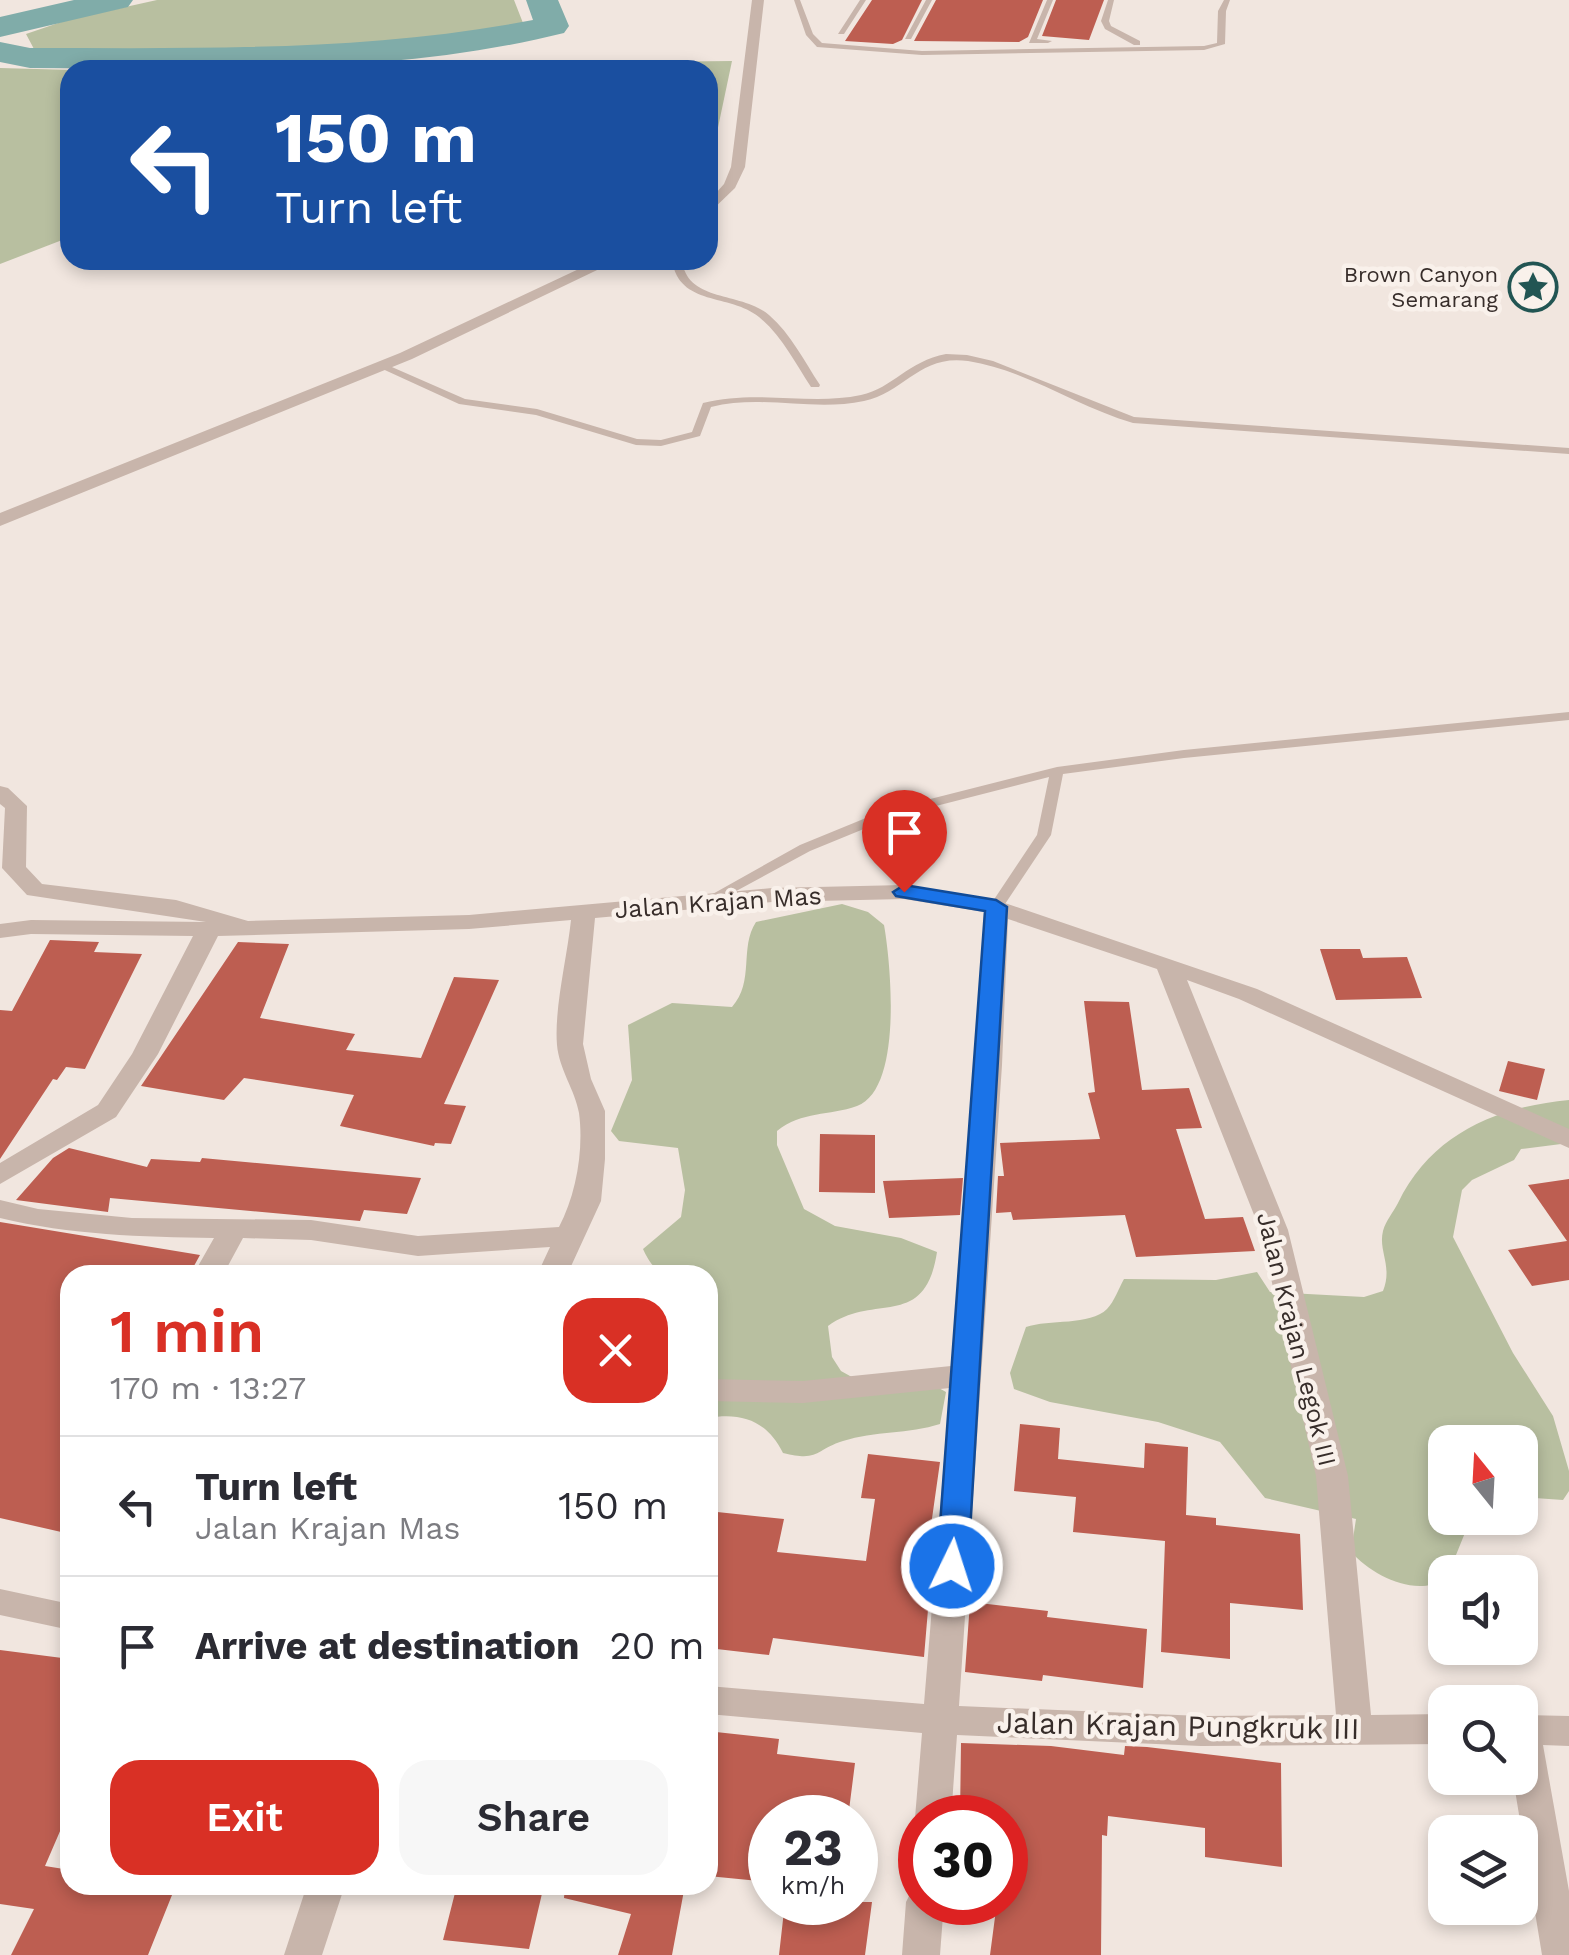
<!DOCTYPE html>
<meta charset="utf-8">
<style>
:root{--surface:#fff;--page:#f7f7f7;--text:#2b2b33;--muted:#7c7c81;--line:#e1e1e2;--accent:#d93025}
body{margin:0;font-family:"Work Sans",sans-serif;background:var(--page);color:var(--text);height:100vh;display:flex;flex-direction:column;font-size:38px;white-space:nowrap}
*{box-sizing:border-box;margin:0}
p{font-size:32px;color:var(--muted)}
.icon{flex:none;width:55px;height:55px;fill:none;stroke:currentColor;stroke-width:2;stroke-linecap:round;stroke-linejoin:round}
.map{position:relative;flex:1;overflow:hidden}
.sheet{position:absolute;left:60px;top:1265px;width:658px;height:630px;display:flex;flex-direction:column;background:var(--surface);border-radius:30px;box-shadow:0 5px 15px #0003}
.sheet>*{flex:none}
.guide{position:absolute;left:60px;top:60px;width:658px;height:210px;border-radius:30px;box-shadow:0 5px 15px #0003;background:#1a4fa0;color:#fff;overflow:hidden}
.needle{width:65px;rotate:342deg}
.controls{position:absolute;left:1428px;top:1425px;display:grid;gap:20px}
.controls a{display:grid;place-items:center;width:110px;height:110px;border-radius:20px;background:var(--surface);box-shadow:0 5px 15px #0003;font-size:50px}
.speed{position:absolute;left:748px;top:1795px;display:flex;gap:20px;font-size:50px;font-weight:700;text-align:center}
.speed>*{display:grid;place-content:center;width:130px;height:130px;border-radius:50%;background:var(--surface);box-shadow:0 5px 15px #0003;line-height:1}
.speed small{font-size:25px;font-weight:400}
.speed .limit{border:15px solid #d22;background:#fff;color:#111}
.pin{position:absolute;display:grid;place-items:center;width:85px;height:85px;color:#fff;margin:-102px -42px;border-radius:50% 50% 50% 0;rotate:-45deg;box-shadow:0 0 10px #0007}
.pin .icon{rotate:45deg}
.me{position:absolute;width:110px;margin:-55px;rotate:4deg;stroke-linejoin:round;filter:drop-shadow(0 0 8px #0008)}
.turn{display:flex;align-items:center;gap:35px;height:210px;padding:0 50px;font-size:45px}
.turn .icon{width:130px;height:130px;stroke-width:2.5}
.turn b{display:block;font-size:70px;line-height:85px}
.round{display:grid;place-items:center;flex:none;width:105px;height:105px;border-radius:30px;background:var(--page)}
.summary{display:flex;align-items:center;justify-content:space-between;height:170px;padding:0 50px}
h1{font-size:60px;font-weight:600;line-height:75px;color:var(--accent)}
.primary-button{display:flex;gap:20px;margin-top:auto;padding:20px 50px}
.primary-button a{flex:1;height:115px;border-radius:30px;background:var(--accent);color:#fff;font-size:40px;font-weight:600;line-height:115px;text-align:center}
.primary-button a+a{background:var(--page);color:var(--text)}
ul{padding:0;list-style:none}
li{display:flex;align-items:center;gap:30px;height:140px;padding:0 50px;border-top:2px solid var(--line)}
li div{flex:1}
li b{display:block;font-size:38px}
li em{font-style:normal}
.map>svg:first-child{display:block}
</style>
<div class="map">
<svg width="1569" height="1955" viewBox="0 0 1569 1955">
<rect width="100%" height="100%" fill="#f1e6df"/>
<path fill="#b8bfa0" d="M157,0H514L523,23C498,36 468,35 440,39C314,56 189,48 62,53L34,49L26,34L67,20Z
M732,61L708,175V70H639L638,62Z
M0,68L73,70L70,237L0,264Z
M842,904L868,912L884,925C891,964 903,1089 857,1106C829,1116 802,1111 777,1131V1145L804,1209L835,1226L901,1238L937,1252C925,1331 875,1292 828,1326L832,1357L841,1371L859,1381L928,1382L946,1392L940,1424C909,1434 874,1431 843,1441C814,1450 820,1462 783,1453C767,1421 742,1412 708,1418V1275C673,1275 659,1284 643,1249L681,1217L685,1190L678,1148L619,1141L611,1131L632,1080L628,1025L672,1003L732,1007C755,981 739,948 756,922Z
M1569,1100V1143L1521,1149L1514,1160L1472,1180L1462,1190L1453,1237L1513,1353L1553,1416L1569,1471V1491L1563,1500L1520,1497V1442H1445V1518H1471L1456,1555L1454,1572H1445V1579C1415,1598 1372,1575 1351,1552L1356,1519L1265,1498L1220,1442L1158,1422L1050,1402L1014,1389L1010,1373L1026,1327C1049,1319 1090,1326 1107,1309C1114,1302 1119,1288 1124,1279L1216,1280L1257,1272L1270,1292L1364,1297L1383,1291C1393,1266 1378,1251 1383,1231C1386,1220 1393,1213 1398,1203C1431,1135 1495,1107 1569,1100Z"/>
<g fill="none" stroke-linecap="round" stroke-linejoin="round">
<path fill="#80aca9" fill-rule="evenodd" d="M74,0H133L128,7L0,37V17Z
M526,0H558L569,26L564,33C390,76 208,69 30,68L0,62V42L30,48C198,48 367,52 533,20Z"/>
</g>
<path fill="#bd5e51" d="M872,0H922L902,40L893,44L845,41Z
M936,0H1043L1028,37L1019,42L914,41Z
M1056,0H1104L1089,40L1042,36Z
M50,940L99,942L94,952L142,954L85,1069L66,1067L57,1080L53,1079L0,1159V1010L12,1011Z
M238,942L289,944L260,1018L355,1034L346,1050L421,1058L454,977L499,980L444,1104L466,1106L451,1144L435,1143L434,1146L340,1126L354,1095L244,1078L224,1100L141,1086Z
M1320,949H1360L1363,958L1407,957L1422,998L1336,1000Z
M1084,1001L1129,1002L1142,1090L1189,1088L1202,1128L1176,1129L1205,1219L1243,1217L1255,1251L1136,1257L1125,1215L1013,1220L1011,1212L996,1213L998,1176H1004L1000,1143L1100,1139L1088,1093L1095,1092Z
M1508,1061L1545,1069L1537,1100L1499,1091Z
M820,1134L875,1135V1193L819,1192Z
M69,1148L147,1167L151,1159L200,1162L202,1158L421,1178L407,1214L364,1210L360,1221L110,1198L108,1212L16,1200L53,1158Z
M963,1178L960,1215L889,1218L883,1181Z
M1569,1179V1280L1532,1286L1508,1250L1567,1241L1528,1185Z
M0,1222L200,1255L189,1275H70V1534L0,1518Z
M1020,1424L1060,1428L1058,1459L1144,1468L1145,1443L1188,1447L1186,1515L1216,1518V1525L1300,1534L1303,1610L1230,1603V1659L1161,1652L1165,1541L1073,1532L1076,1497L1014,1491Z
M868,1454L940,1462L926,1561L932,1562L924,1657L773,1638L769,1655L708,1648V1511L784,1519L777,1552L866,1561L875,1499L861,1498Z
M970,1602L1048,1611L1047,1617L1147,1629L1143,1688L1043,1675L1042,1681L965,1672Z
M0,1650L70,1659V1808L45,1866L70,1870V1885H176L148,1955H11L34,1909L0,1904Z
M716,1732L779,1739L777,1754L855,1763L848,1818H770V1882L708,1876V1809L715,1771L710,1770Z
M961,1743L1051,1746L1124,1755L1125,1746L1147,1747L1281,1763L1282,1867L1205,1857V1828L1108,1816L1107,1836L1102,1835L1101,1955H990L997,1902H1005V1818H960Z
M457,1885H544L529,1949L443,1940Z
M565,1885H685L672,1955H618L631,1914L564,1898Z
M785,1902H872L865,1955H779Z"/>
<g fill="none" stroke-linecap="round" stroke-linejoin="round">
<path fill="#c8b5ab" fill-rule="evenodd" d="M794,0H800L813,34L822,43L922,51L1204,46L1217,43L1218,11L1224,0H1230L1226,11L1225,44L1204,50L922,55L817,47L806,35Z
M860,0H866L844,34H838Z
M926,0H932L911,39H905Z
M1047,0H1053L1037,39L1052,41L1048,43H1029Z
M1108,0H1114L1109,21L1111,26L1140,41V45H1134L1105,29L1101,21Z
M672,260H682C687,303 741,291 769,315C791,334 804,361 820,385L819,387H811C795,363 782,336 759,317C730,293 679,307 672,260Z
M946,354L967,355L993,361L1134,417L1569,448V454L1133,423C1077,407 1026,370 968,361C920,354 905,392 864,401C813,412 762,394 711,407L700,436L661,446L636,445L536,415L459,404L376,366L385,364L465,399L537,409L637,439L661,440L692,432L703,403C758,389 809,406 861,395C893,388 908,361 946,354Z
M1569,712V720L1184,758L1063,774L1051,835L1001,910L996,911L989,907L1037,835L1049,777L893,817L810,851L714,903L709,904L702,900L800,845L883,811L1057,767L1184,750Z"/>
<path fill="#c8b5ab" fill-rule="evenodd" d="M752,0H764L745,167L735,188L708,214V202L724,184L731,167Z
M598,260H618L412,359L0,526V513L400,353Z
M0,786L8,788L27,806L26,867L42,884L176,900L248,921L469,915L772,888L904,885L996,900L1257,989L1569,1129V1148L1239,999L1187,980L1288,1230L1348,1476L1371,1715L1445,1714V1744L1201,1746L957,1735L951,1818H920V1829L915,1818L922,1733L708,1714V1686L924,1704L950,1388L803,1403L708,1401V1379L803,1381L951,1366L976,1065L984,912L904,899L772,902L595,918L583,1044L591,1079L605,1111V1159L601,1201L567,1275H537L550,1247L418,1256L311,1240L243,1238L223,1275H193L214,1238C142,1237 70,1235 0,1218V1200L38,1209L132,1218L311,1220L418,1236L559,1227C576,1195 584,1150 579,1113C575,1090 559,1069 557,1045C554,1009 567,958 571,920L469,929L218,936L158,1054L116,1117L0,1184V1163L98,1105L132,1054L193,936L31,934L0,938V924L31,920L206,922L27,895L2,868L5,808L0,804ZM1008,919L1157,969L1260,1230L1316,1476L1336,1715L1201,1716L959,1706L1002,1065Z
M0,1589L70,1604V1630L0,1615Z
M1520,1715L1569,1716V1746L1543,1745L1569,1891V1955H1542L1513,1778H1520Z
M307,1885H345L322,1955H284Z
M920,1887V1902H944L940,1955H902L906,1902L912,1890Z"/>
</g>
<path fill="#1a73e8" stroke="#114b97" stroke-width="2.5" d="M904,885L996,900L1007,907L968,1566L963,1575L952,1578L942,1575L937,1566L985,911L896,896L893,892Z"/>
<defs>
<g id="sight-ring" transform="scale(2.5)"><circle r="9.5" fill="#f9f1eb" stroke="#225553" stroke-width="1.5"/><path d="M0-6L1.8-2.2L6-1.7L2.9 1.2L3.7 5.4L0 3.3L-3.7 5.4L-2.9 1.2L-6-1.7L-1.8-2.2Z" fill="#225553"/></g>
</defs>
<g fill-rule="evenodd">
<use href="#sight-ring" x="1533" y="287"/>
</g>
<g text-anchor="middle" stroke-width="9" stroke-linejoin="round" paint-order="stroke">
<g font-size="22" fill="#372d2a" stroke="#f9f1eb" text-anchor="end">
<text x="1498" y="282">Brown Canyon<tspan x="1498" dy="25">Semarang</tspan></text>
</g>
<g font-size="25" fill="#372d2a" stroke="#f9f1eb">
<text transform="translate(718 902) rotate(-4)" y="9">Jalan Krajan Mas</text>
<text transform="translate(1297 1339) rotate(76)" y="9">Jalan Krajan Legok III</text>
</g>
<g font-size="30" fill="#372d2a" stroke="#f9f1eb">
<text transform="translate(1178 1726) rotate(1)" y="10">Jalan Krajan Pungkruk III</text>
</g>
</g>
</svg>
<div class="controls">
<a><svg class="needle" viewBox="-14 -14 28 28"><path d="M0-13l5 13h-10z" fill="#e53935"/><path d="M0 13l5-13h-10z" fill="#7c7c81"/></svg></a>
<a><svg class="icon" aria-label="sound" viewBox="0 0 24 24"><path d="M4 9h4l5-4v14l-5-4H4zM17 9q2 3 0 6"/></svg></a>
<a><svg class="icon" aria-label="search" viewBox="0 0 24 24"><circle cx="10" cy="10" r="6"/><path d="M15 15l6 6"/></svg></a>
<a><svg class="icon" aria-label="layers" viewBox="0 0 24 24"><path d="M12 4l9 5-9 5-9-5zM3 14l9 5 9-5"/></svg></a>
</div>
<div class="speed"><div>23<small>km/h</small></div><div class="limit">30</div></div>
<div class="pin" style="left:904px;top:892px;background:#d93025"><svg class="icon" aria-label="arrive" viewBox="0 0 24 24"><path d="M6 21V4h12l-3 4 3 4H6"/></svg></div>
<svg class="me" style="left:952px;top:1566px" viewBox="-20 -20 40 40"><circle r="17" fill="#1a73e8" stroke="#fff" stroke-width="3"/><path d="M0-11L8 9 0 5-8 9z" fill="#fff"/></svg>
<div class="guide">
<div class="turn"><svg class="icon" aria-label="left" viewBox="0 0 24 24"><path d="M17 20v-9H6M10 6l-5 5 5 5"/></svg><div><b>150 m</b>Turn left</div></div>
</div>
<section class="sheet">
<div class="summary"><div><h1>1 min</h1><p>170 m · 13:27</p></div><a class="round" style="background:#d93025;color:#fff"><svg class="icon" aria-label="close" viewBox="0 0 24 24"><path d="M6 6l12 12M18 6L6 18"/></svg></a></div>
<ul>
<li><svg class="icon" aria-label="left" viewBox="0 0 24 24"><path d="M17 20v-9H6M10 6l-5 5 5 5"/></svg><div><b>Turn left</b><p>Jalan Krajan Mas</p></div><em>150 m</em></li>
<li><svg class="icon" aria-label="arrive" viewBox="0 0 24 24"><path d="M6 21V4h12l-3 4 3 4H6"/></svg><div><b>Arrive at destination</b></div><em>20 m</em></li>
</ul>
<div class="primary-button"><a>Exit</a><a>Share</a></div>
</section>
</div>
